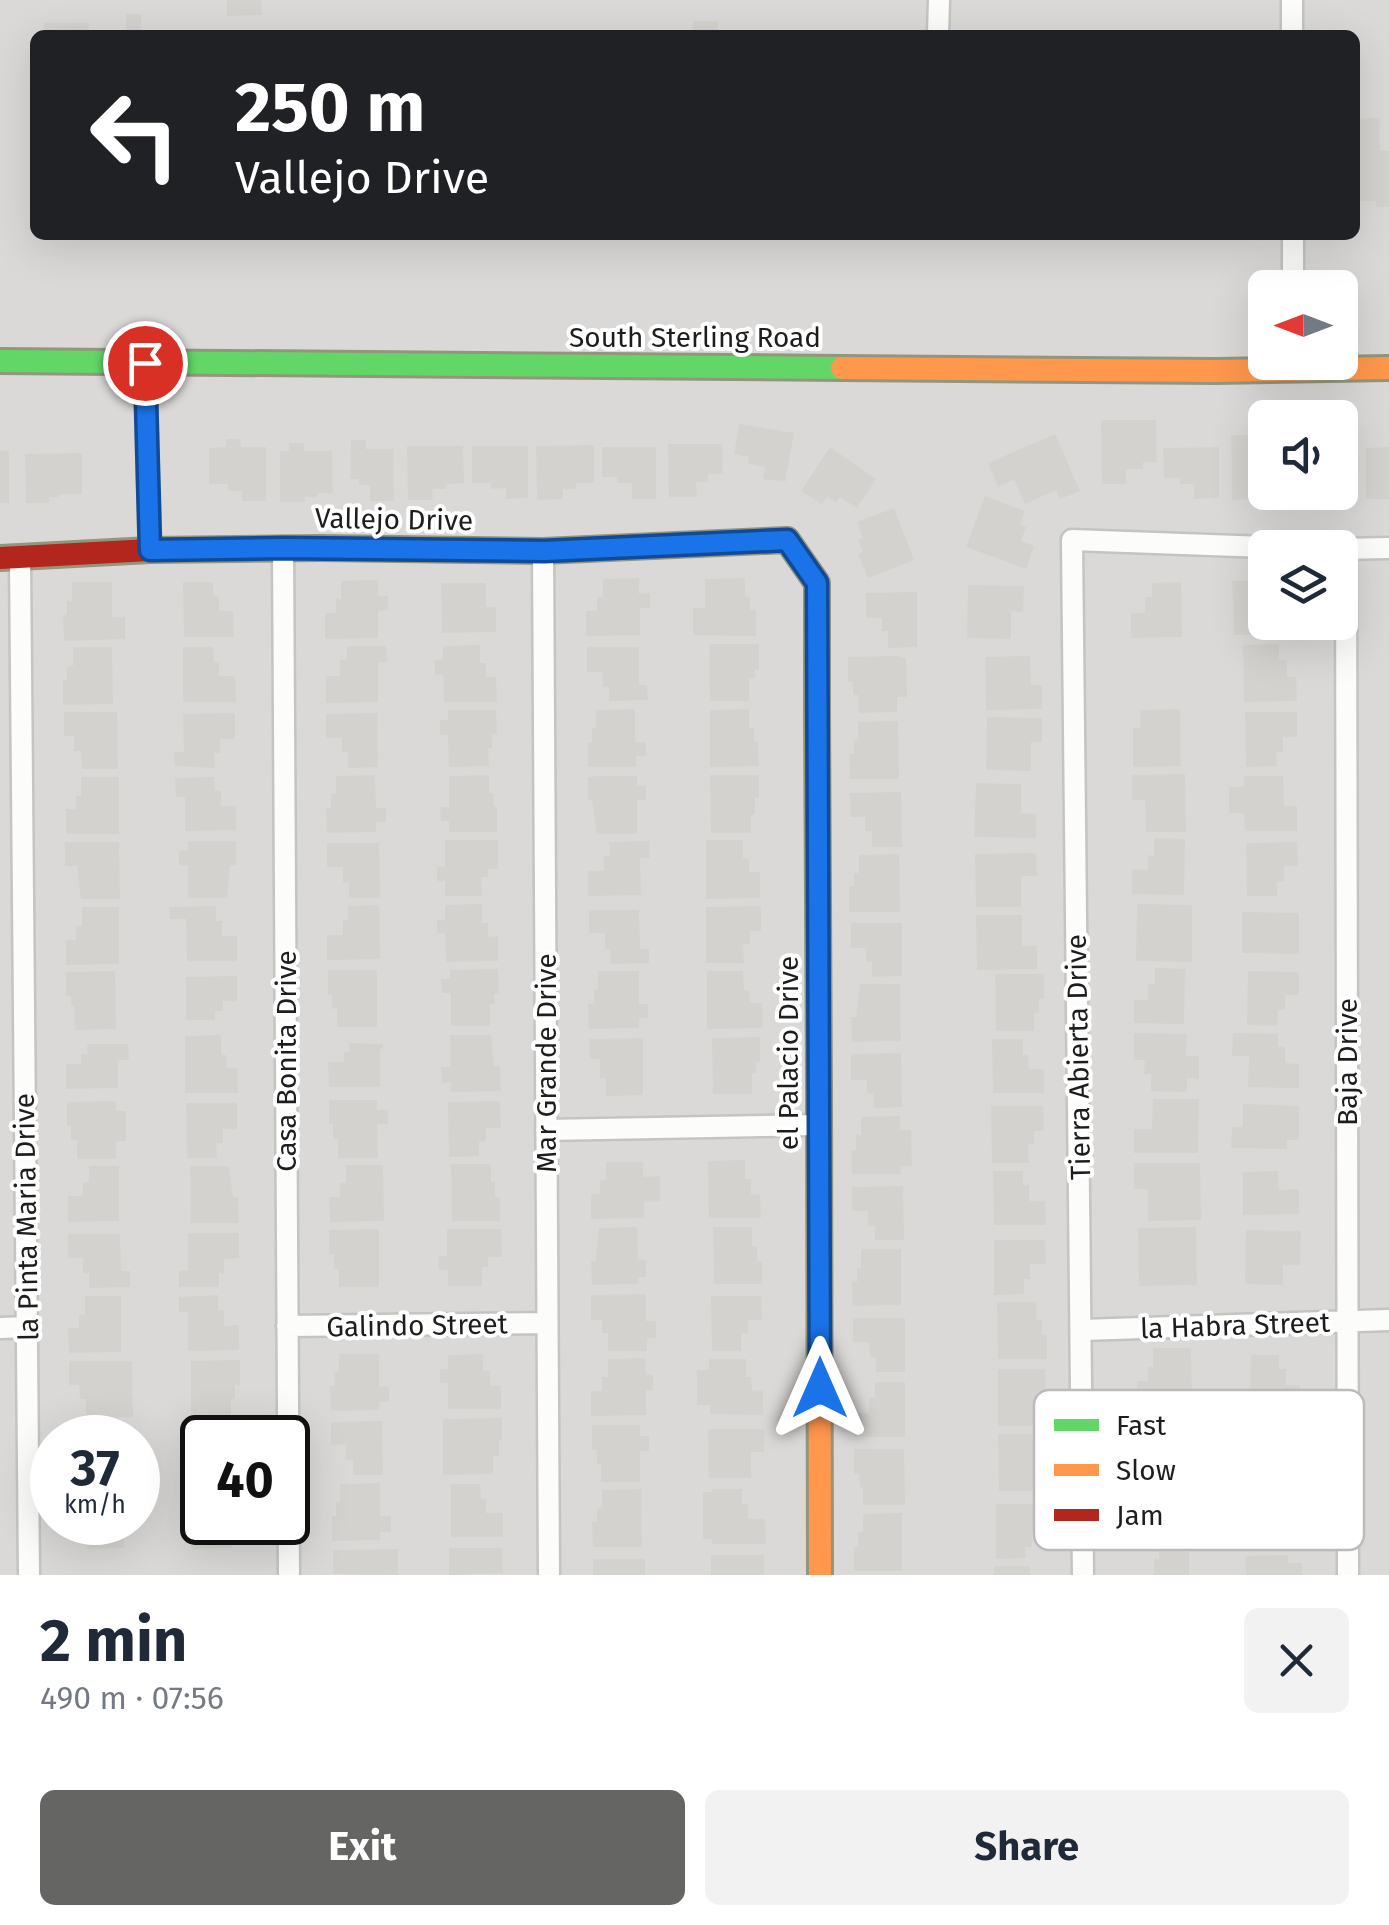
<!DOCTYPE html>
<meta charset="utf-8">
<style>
:root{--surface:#fff;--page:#f2f2f3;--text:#1f2937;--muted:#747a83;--accent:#656563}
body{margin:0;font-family:"Fira Sans",sans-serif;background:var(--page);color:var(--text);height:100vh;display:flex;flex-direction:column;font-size:38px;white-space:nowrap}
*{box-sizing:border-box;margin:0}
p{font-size:32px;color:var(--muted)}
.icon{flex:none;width:55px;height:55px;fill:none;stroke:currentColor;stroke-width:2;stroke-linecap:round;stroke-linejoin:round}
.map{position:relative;height:1575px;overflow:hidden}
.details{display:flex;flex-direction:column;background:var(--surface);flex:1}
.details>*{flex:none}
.top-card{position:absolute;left:30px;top:30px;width:1330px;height:210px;border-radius:15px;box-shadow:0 10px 40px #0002;background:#202124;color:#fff;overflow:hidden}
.needle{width:65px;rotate:270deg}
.fabs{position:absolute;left:1248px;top:270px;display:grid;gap:20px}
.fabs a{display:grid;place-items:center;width:110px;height:110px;border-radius:15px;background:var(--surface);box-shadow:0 10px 40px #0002;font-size:50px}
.speed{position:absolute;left:30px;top:1415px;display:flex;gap:20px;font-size:50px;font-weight:700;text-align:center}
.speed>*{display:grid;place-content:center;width:130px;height:130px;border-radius:50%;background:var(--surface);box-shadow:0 10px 40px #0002;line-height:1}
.speed small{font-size:25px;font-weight:400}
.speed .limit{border:5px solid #111;border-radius:15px;background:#fff;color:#111}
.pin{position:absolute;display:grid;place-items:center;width:85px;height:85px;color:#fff;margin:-42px;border:5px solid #fff;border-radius:50%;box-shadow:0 2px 10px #0007}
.me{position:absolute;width:110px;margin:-55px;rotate:0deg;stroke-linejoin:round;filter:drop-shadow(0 0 8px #0008)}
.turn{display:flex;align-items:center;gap:35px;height:210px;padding:0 40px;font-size:45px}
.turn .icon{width:130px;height:130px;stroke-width:2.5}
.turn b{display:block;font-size:70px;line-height:85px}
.round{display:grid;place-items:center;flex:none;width:105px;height:105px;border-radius:15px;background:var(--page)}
.head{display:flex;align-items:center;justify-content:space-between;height:170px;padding:0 40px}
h1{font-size:60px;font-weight:700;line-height:75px}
.primary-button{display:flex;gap:20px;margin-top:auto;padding:20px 40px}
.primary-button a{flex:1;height:115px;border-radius:15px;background:var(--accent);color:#fff;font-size:40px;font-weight:700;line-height:115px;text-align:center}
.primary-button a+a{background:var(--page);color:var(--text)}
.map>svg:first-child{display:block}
</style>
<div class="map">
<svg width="1389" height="1575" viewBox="0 0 1389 1575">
<rect width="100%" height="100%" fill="#eceae5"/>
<path fill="#dbd9d7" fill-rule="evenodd" d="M0,0H1389V1575H0ZM35,35H1355V235H35ZM1265,288H1340V362H1265ZM1265,418H1340V492H1265ZM1265,548H1340V622H1265ZM52,1438H138V1522H52ZM202,1438H288V1522H202Z"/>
<path fill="#d4d2ce" d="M227,0H261L262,15L227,16Z
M126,14H141V35H126Z
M693,21H718V35H693Z
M44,23H89V32H44Z
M1379,118L1380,151H1389V207H1376V201H1355V119Z
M1101,420H1156L1157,462H1143V469H1126V484H1102Z
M739,424L794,433L785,482L763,479L765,467L748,464L749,457L734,454Z
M1055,434L1080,491L1060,499L1056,490L1025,504L1014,480L998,487L988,463Z
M1231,435H1265V485H1256V499L1232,500Z
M226,439H240L241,447H266V501H242V491H228V484H209V448L226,447Z
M351,440H366V449H393L394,501H370V485H359V479H350Z
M289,443H304V451H332L333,493H317V497H305V502H280V451H289Z
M668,444H722L723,474H708V482H696L697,497H669Z
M594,445V483H576V489H563V499L537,500L536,446Z
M407,446H463L464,483L446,484V489H432L433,500H408Z
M472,446H528V498L506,499V488L491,489V483H472Z
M602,447H656V499H632V483H617V477H602Z
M830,447L876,479L857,508L840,497L836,502L827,496L822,504L801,491Z
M1219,447V498L1194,499V484H1180V478H1164L1163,448Z
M1389,447V499H1366V448Z
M9,450V503H0V451Z
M1340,450H1351V496L1294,497V492H1340Z
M82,453V494H59V497H49V503H26L25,454Z
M985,496L1025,511L1020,525L1026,527L1021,541L1034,546L1026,569L966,547Z
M894,508L914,560L868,578L858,554L863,552L858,540L863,538L857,522Z
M639,578V594L650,593V608H640V635L586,636V611H597V597H603V579Z
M745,578V597H750V610H756V636L693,635V608H705V579Z
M378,580V596H388V610L378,611V638L325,639V613H336V599H341V581Z
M1265,580V622H1296L1297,633L1234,635L1232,581Z
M72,582H112V617H125V639L64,641L63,615H67V601H72Z
M183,582H213V596H219V611H233L234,637H184Z
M1181,582L1182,637L1131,638V613H1145V597H1152V583Z
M441,583H486V607H496V632L442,633Z
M968,585L1024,586L1023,612L1011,611V639L967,638Z
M917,592V647L888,648V631H882V618H866V593Z
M709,644H759V670H755V678H749V701H710Z
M1279,644V660H1287V677H1296L1297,701L1244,702L1243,645Z
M480,645V663H486V677H496L497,702H444L443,675H435V660H443V646Z
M347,646H386L387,662H378V702L326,703V676H340V660H347Z
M73,647H112L113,704L63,705V680H67V667L73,666Z
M183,647H213L214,662H219V676H235L236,702H183Z
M587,647H639V685H647L648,700L609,701V687H603L602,672H587Z
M897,656L906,658L907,697H897V712L859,713L858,695H853V682H848V657Z
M1030,656L1031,685H1042V709L986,710L985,657Z
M635,709V742H646V756H636V767H588V743L592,742V728H596V710Z
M749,709V728H754V742H758L759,766L710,767V710Z
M1180,709L1181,766L1133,767V728H1141L1140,710Z
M448,710H496L497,734H492V748H488L489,766L449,767L448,735H440V720H448Z
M64,712H117L118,769H82L81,751H74V736H64Z
M1245,712H1297V737H1283V752H1276L1277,766L1246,767Z
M235,713V739H220V753H214L215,768L175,766L174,752H184L183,714Z
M377,713L378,767L348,768V752H342V738H326V714Z
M987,717L1042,718V742H1031V771L986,770Z
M898,721L899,779H850L849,754H854V740H858V722Z
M1185,774L1186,832H1146L1145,800H1132V775Z
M375,775L376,808H386V822H376V832L327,833L326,808H331V794H336V776Z
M489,775V793H493L494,807H497V832H449V821H441L440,807H449V776Z
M710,775H759V798H755V814L751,815V833H711Z
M600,776H637V786H646V800H637V834H597L592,800H588V777Z
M1244,776H1283L1284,806H1297V831H1245L1244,813H1229V787H1244Z
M81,777H119V834H66V809H76V796H81Z
M214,777L215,791H221V806H236V830L185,831V797H176L175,778Z
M976,783L1021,784V813L1036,814V838L974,837Z
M901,792L902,847H872V831H865V817H851L850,793Z
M1154,838L1185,839L1184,895L1132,894V869L1148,870V855L1154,856Z
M445,840H498V869H488V877H481L482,896H445V881H437V867H445Z
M706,840H743V859H749V872H760V898L706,899Z
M188,841H236V865H230L227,898H188V865H179V851H188Z
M649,841L650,858H640L641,895L588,896V871H604L603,856H610L609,842Z
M65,842H119L120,899H81L77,866H65Z
M1297,842L1298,866H1284V881L1277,882V896H1247L1246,843Z
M327,843H379L380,898H349V882L343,883V867H327Z
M1036,853L1037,876H1021V907H976L975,854Z
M899,854L900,912H849V886H854V873H859V855Z
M482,904V923H488V937L498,936V961L446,962L445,933H437V920H445V905Z
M1137,904L1192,905V962L1136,961Z
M379,905L380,959L327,960V935H343V920H348V906Z
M216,906V921H222V936H237V961H187L186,919H170L169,907Z
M761,906V931H750V944H743L744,963H706V907Z
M82,907H119V964L66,965V940H76V926H82Z
M589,910H639L640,949H649V963L611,964L610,949H605V933H589Z
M1242,912L1299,913V954L1242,953Z
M976,915H1022V946H1037V969L977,970Z
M851,923H902V976L872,977V962H866V948H851Z
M1155,968L1185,969L1184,1024L1134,1023V1000H1148V984H1155Z
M498,969L499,994H494L495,1004H490V1026H451V993H442L441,979H450V970Z
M328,970H377V1027H337V1008L332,1009V995H328Z
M115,971L116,1029L75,1030L74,1006H71V996H66V972Z
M598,971H639V1004H648V1018H639V1028L589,1029L588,1004H594V990H598Z
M707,971H743L744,990H749L750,1003H762L763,1028L707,1029Z
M1248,971L1299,972V995H1285V1010H1278L1277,1026L1247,1025Z
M995,974H1044V999H1039V1013H1034V1031H996Z
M237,976V1001H223V1011H215V1020H186V977Z
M860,984H900L901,1041L852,1042L851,1017H856Z
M1134,1033L1187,1034L1186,1056H1199V1079L1187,1078V1092L1151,1091V1074H1144L1145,1060H1134Z
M1233,1033L1278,1034V1047H1285V1063L1299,1064V1088L1248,1087L1249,1056H1232Z
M221,1035V1055H226L227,1068H237L238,1093H185V1036Z
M450,1035H491L494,1066H500L501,1091L451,1092V1082L442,1083L441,1067H451Z
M760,1037V1062H756V1073H752V1094H713L712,1038Z
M643,1038V1095L606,1096V1078H600V1059H590L589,1039Z
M992,1039H1023V1055H1028L1029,1069H1044V1093H993Z
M349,1043L383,1044V1049H380V1087H329L328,1062H344V1052H349Z
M87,1044H128L129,1060H118V1088L66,1089V1064H81V1054H88Z
M901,1053L902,1107L874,1108L873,1093H867V1080H851V1054Z
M1153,1099H1199L1198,1153H1134V1129H1152Z
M329,1100H377V1110H388V1124H377L378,1158H338V1139H333V1124H329Z
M116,1101V1111H126V1141H116V1159H77V1140H71V1126H67V1102Z
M500,1101L501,1128H486V1141L479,1142V1156L449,1157L448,1102Z
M186,1103H237V1129H223V1143H216L217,1158H187Z
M1243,1104L1299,1106V1140H1287V1149L1231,1148L1232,1127H1243Z
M991,1106H1043L1044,1131H1034V1144H1028L1029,1163H992Z
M900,1116V1130H911L912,1166H901V1174H852L851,1150H856V1135H861V1117Z
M745,1160V1179H751V1195L760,1194L761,1218H709L708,1161Z
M606,1162H643V1177L660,1176V1201L644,1202V1218L591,1219V1194H600V1180H606Z
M1134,1163H1200L1201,1220L1148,1221V1189H1134Z
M451,1164H491V1182H495V1197H500V1221H452Z
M346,1165H383L384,1221L330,1222L329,1197H340V1183H346Z
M89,1166H119V1221L68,1222V1196H83V1182H89Z
M190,1166H229L233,1197H238L239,1223H191Z
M993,1171H1023V1185H1029V1201H1045L1046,1225H994Z
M1278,1171L1279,1190L1299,1189V1214L1243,1215V1172Z
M903,1186L904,1240H875V1226H868V1211H852V1187Z
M637,1227L638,1260H646V1277H638V1284L592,1285L591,1261H596L599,1228Z
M713,1227H752V1246H757V1261H762V1284H714Z
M1196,1227L1197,1285L1139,1286L1138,1228Z
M379,1229V1287H339V1269H334V1254H329V1230Z
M447,1229H501L502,1257H488V1267H482V1286H448V1270H439L438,1256H447Z
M1246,1230L1301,1231L1300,1265H1283V1285L1245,1284Z
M188,1233H239V1258L224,1259V1273H219V1287H179V1271H188Z
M68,1234H120L121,1271H130V1287L89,1288V1273H83V1258H68Z
M994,1240H1045L1046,1264H1030V1279H1024V1294L994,1295Z
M861,1249H901V1305L853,1306L852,1282H857V1268H861Z
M646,1294V1321H656V1338H647V1351H608V1333H602V1320H591V1295Z
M218,1295V1310H224V1326L239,1325V1350L188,1351V1312H179V1297Z
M85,1296H121V1352L69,1353L68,1328H79V1315H85Z
M711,1296H761L762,1320H748V1333H741V1351H712Z
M997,1302H1036L1037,1320H1042V1335H1047V1359H998Z
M853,1318H905V1372H876V1357H870L869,1342H853Z
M1153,1348H1191L1192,1405H1137V1381H1148V1367H1153Z
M339,1354H379V1387H389V1402H379V1410L331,1411L330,1386H335L334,1372H339Z
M483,1354V1371H490V1386H501V1409H448V1383H440V1369H448V1355Z
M1251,1355H1279V1369H1286V1385H1300V1410L1250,1409Z
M645,1358L646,1375H653V1390H646V1415L591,1416V1391H602V1377H608V1359Z
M709,1359H746V1377H751L752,1391L763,1390V1415L710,1414V1405H697V1370H709Z
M240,1360V1385H235V1399H231V1417L191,1418V1361Z
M69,1361H132L133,1417L86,1418V1399H80L79,1385H69Z
M998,1369H1045L1046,1392H1041V1406H1035V1426H998Z
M875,1382H905V1437H854V1413H869V1398L875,1397Z
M502,1418V1440H499V1456H493V1474L443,1475V1419Z
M382,1421L383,1475H353V1460H346V1444L331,1445V1422Z
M117,1425V1438H78V1426Z
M187,1425H223L224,1438H202V1482L187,1483Z
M592,1425H640V1436H649V1451H640V1482H601V1464H597V1450H592Z
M708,1429H764V1452H751V1478H709Z
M998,1434H1037V1452H1042V1466H1047V1491H999Z
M854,1449H904L905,1505H863V1487H860L859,1474H854Z
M380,1483V1516H391V1532H380V1540L332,1541V1516H336V1502H340V1484Z
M451,1484H480L481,1499H486V1513H503V1537H451Z
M641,1489L642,1547H593L592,1522H597V1508H602V1490Z
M712,1489H742V1504H748V1519H765L766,1544H712V1539H703V1492H712Z
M202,1490V1522H236V1528H231L232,1548L192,1549V1520L184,1521L183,1491Z
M996,1504H1047V1532H1032V1547H1025L1026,1558L996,1559Z
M902,1513V1571H854V1547H858V1532H863V1514Z
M80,1522H131V1532H124V1548L87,1549V1530H80Z
M1189,1543V1575H1154V1559H1159V1544Z
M449,1548H502L503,1573L449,1575Z
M398,1549V1575L333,1574V1550Z
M711,1555H764V1575H711Z
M1288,1555V1563H1302V1575H1246L1245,1556Z
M593,1559H645V1575H593Z
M994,1566H1030V1575H994Z"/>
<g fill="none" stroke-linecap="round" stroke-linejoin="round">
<g stroke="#c4c4c1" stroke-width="25">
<path id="street" d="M1292,0V35
M938,35L939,0
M1293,235V288
M145,363L150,550
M283,548L289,1575
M1340,549L1389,548
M1346,549L1348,1575
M543,551L549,1575
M20,559L29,1575
M546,1130L819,1125
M287,1326L547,1323
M0,1328L28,1327
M1082,1330L1389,1320
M1083,1575L1072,540L1292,548"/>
</g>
<g stroke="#93967c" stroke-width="28">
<path id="fast" d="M0,361L842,368
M320,548L543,551L787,540L817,583V712"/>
</g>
<g stroke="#93967c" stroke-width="28">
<path id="slow" d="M842,368L1216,371L1389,368
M819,1091L820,1575"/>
</g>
<g stroke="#93967c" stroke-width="28">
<path id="jam" d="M0,558L150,550L320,548
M817,712L819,1091"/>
</g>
<use href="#street" stroke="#fcfcfb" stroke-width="20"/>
<use href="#fast" stroke="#63d668" stroke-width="22"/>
<use href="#slow" stroke="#ff974d" stroke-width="22"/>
<use href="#jam" stroke="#b3261e" stroke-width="22"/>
</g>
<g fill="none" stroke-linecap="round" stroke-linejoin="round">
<g stroke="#114b97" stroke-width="25">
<path id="route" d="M145,363L150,550L283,548L544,551L787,540L817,583L820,1388"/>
</g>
<use href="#route" stroke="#1a73e8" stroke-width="18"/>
</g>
<g text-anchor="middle" stroke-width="8" stroke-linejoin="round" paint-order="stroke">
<g font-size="28" fill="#1d1d1d" stroke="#fff">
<text x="695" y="347">South Sterling Road</text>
<text transform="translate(394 519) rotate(1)" y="10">Vallejo Drive</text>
<text transform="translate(788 1053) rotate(-90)" y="10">el Palacio Drive</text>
<text transform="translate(1078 1057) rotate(-91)" y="10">Tierra Abierta Drive</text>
<text transform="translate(286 1061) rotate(-90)" y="10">Casa Bonita Drive</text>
<text transform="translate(1347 1062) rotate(-90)" y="10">Baja Drive</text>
<text transform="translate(546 1063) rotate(-90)" y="10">Mar Grande Drive</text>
<text transform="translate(26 1217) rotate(-91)" y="10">la Pinta Maria Drive</text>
<text transform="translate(417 1325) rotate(-1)" y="10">Galindo Street</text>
<text transform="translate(1235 1325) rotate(-2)" y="10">la Habra Street</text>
</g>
</g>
<rect x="1034" y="1390" width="330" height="160" rx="15" fill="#fff" stroke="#bbb" stroke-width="2.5"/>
<rect x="1054" y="1419" width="45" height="12" fill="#63d668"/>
<rect x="1054" y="1464" width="45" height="12" fill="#ff974d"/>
<rect x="1054" y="1509" width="45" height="12" fill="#b3261e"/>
<g font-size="28" fill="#1d1d1d">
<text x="1116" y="1435">Fast</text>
<text x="1116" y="1480">Slow</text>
<text x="1116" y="1525">Jam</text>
</g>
</svg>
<div class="fabs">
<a><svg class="needle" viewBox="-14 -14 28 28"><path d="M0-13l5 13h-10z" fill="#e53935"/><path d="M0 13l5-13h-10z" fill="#747a83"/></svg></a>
<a><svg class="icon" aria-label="sound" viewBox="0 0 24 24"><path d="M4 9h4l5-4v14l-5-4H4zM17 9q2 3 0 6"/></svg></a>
<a><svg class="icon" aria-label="layers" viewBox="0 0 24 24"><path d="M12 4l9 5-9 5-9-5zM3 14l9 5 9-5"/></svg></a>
</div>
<div class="speed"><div>37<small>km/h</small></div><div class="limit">40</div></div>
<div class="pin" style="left:145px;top:363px;background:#d93025"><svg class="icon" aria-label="arrive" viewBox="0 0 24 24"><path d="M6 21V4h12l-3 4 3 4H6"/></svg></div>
<svg class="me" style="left:820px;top:1388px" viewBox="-20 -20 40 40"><path d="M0-17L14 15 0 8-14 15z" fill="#1a73e8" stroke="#fff" stroke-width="4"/></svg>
<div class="top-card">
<div class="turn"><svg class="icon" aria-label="left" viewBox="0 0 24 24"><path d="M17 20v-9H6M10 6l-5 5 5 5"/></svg><div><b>250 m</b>Vallejo Drive</div></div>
</div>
</div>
<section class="details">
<div class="head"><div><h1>2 min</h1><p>490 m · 07:56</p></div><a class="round"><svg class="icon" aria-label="close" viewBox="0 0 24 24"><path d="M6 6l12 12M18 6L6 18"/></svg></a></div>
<div class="primary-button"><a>Exit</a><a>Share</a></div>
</section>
